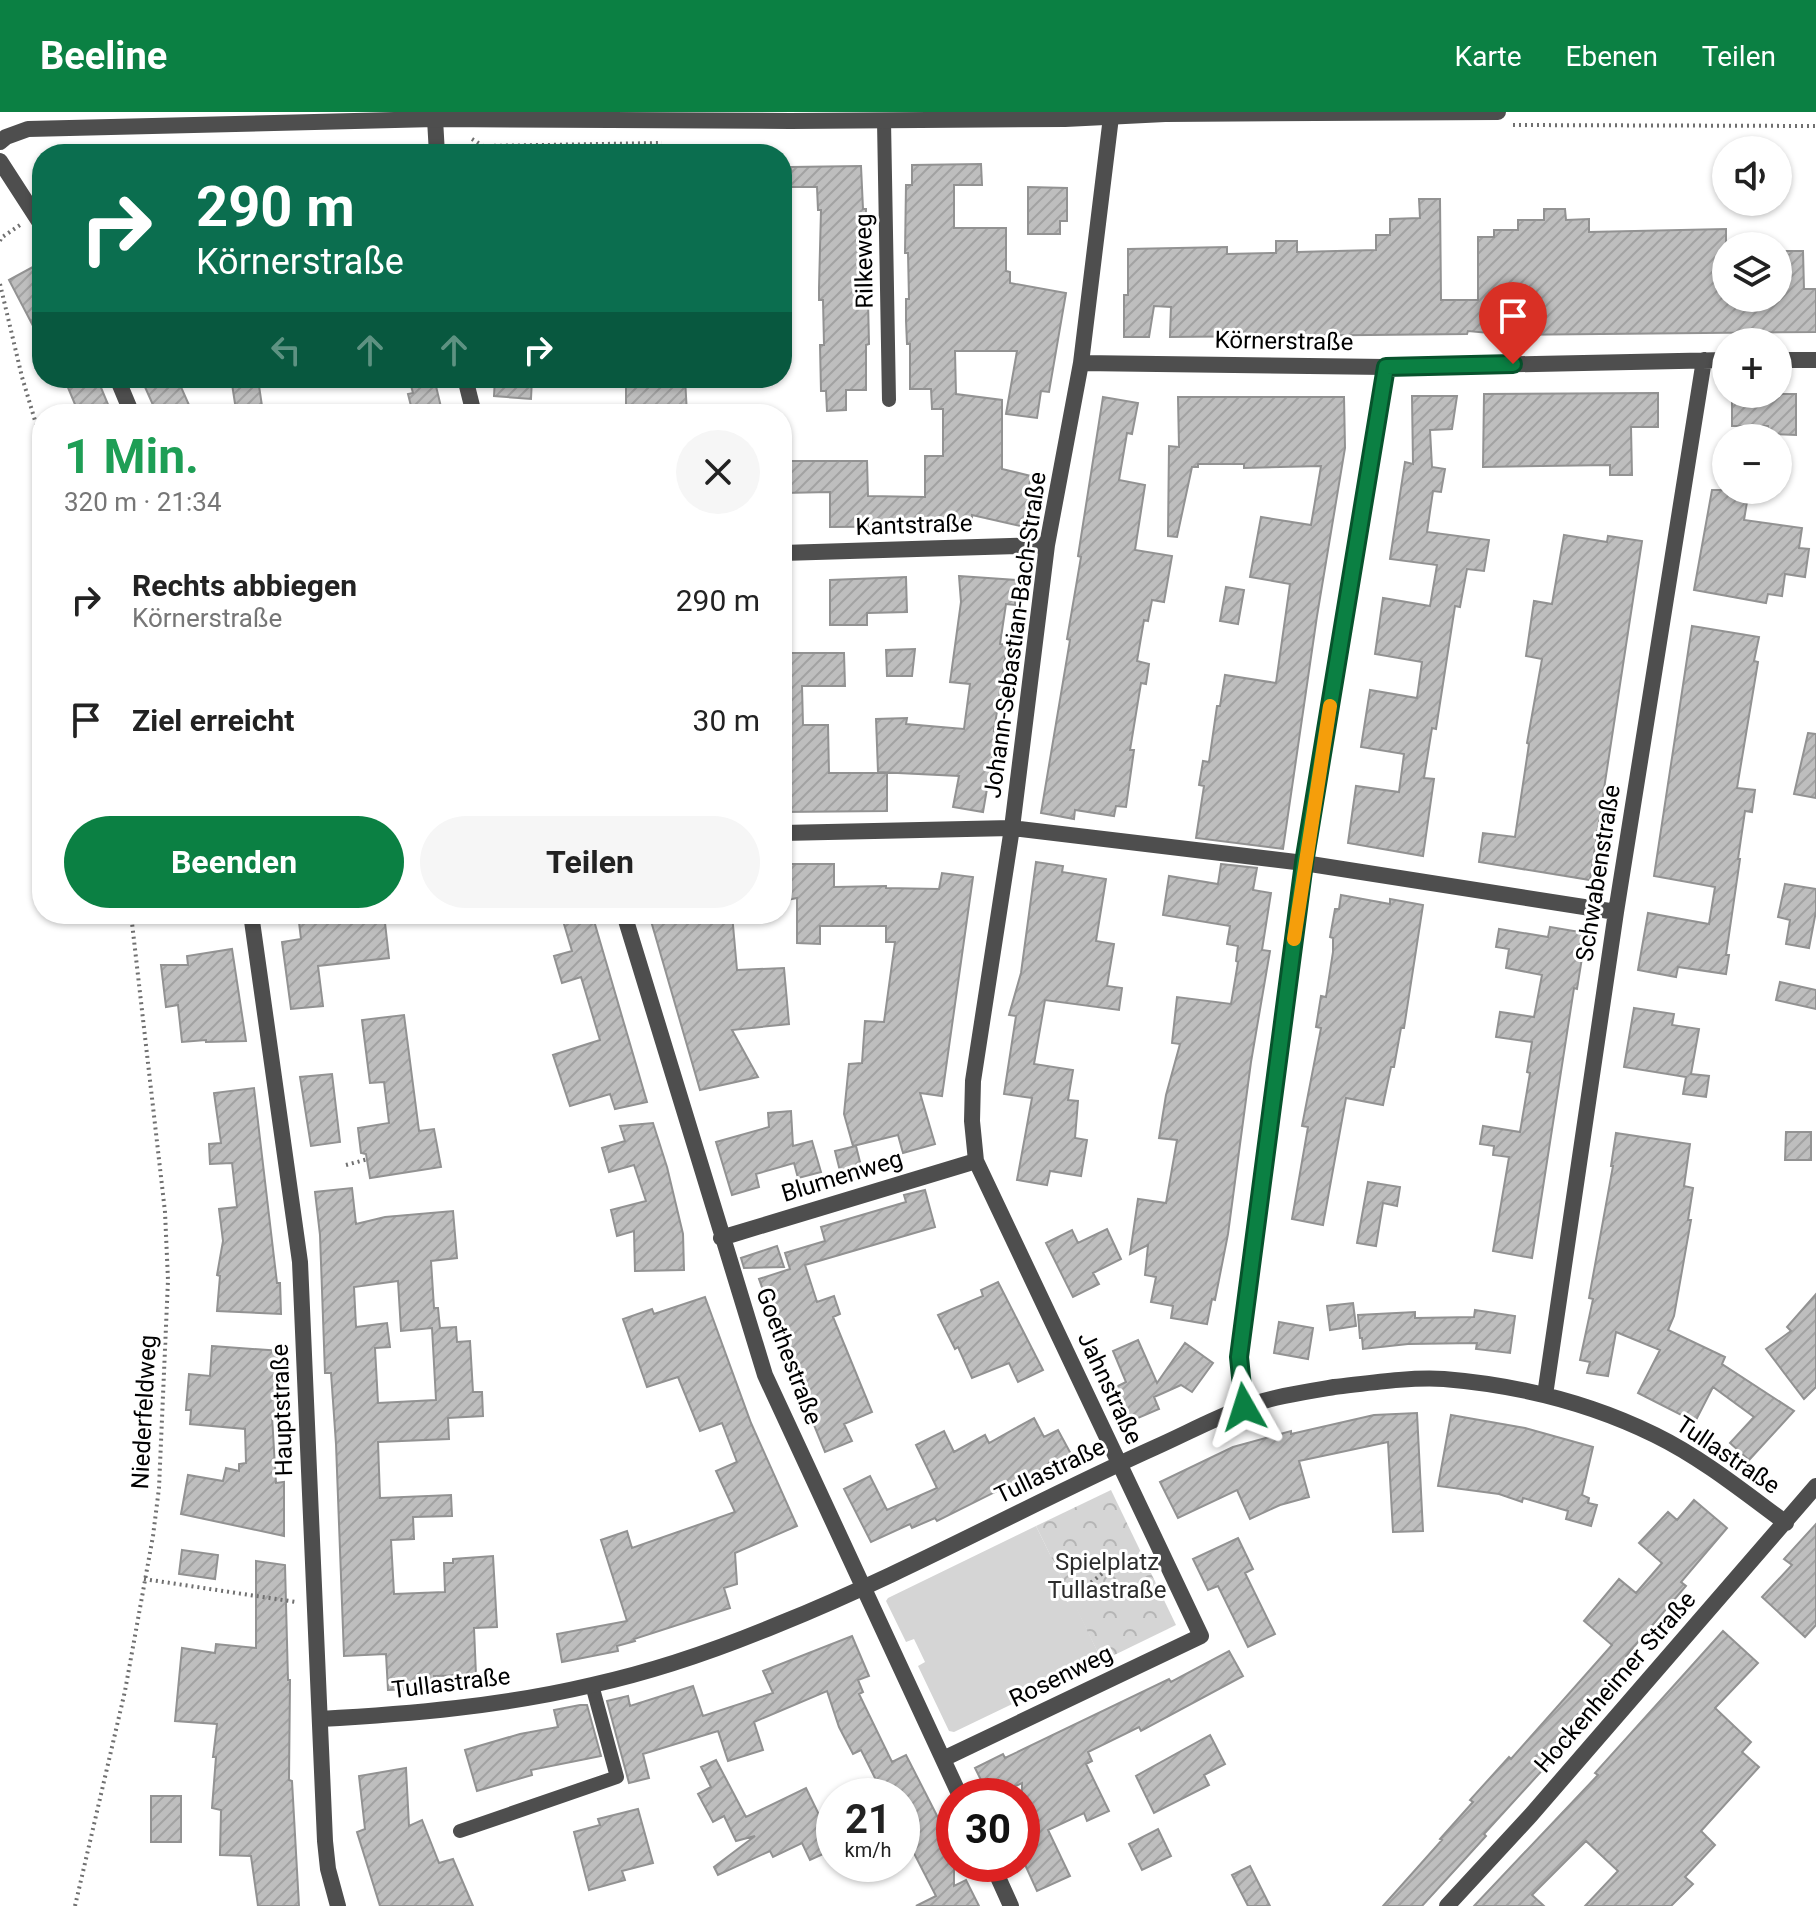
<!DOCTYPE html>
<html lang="de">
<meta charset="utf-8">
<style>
:root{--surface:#fff;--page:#f6f6f6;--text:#222;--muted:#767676;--accent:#0b8043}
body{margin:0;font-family:Roboto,sans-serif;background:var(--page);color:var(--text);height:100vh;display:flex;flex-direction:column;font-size:30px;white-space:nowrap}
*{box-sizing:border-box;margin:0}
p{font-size:26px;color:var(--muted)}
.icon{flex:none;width:44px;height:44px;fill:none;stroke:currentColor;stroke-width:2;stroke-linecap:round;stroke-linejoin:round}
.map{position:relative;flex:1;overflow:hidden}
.side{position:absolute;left:32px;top:292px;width:760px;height:520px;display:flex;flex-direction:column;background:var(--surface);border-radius:32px;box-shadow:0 2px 6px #0004}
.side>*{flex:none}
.banner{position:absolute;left:32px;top:32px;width:760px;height:244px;border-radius:32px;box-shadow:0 2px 6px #0004;background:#0b6e4f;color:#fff;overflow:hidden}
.fabs{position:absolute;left:1712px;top:24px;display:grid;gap:16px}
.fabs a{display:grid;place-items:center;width:80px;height:80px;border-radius:50%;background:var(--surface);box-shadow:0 2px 6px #0004;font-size:40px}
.speed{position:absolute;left:816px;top:1666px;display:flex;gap:16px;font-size:40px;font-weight:700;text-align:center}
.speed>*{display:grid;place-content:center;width:104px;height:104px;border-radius:50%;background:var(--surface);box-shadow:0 2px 6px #0004;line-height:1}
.speed small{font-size:20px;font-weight:400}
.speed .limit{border:12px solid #d22;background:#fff;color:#111}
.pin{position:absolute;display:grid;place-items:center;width:68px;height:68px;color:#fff;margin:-82px -34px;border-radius:50% 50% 50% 0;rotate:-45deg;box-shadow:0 0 8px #0007}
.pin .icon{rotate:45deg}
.me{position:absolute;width:88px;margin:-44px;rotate:354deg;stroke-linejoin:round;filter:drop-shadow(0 0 6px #0008)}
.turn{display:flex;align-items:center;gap:28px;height:168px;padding:0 32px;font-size:36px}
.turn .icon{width:104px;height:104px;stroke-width:2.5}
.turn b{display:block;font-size:56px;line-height:68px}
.lanes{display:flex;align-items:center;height:76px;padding:0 32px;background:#0003;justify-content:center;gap:40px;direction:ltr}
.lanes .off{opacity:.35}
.round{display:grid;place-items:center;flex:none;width:84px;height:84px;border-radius:42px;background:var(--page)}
.summary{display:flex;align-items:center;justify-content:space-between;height:136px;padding:0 32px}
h1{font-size:48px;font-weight:700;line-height:60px;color:#1e9e55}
.action{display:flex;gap:16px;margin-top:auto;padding:16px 32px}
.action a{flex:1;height:92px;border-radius:48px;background:var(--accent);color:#fff;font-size:32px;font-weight:700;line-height:92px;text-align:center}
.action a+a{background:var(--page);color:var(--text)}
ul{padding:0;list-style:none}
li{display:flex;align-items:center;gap:24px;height:120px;padding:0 32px}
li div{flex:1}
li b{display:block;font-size:30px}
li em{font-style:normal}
header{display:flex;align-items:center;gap:48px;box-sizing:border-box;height:112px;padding:0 40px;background:var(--accent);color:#fff}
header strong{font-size:38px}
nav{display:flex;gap:44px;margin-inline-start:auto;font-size:28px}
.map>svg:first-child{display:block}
</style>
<header>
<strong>Beeline</strong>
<nav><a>Karte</a><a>Ebenen</a><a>Teilen</a></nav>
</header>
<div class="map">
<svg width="1816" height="1794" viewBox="0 0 1816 1794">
<defs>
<pattern id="park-crowns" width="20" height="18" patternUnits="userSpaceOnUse" patternTransform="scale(2)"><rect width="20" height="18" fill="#d5d5d5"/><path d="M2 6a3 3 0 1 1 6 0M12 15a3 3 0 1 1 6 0" fill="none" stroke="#b5b5b5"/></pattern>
<pattern id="building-hatch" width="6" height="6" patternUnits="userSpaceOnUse" patternTransform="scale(2)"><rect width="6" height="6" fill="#bebebe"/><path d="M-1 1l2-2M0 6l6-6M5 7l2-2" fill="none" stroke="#a2a2a2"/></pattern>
</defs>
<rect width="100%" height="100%" fill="#fff"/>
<path fill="#d5d5d5" d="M1036,1414L1067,1477L1063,1480L1067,1490L1073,1488L1102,1549L954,1620L949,1619L918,1554L925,1550L914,1527L906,1530L886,1489L888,1486Z"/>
<path fill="url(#park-crowns)" d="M1111,1378L1176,1513L1102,1549L1036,1414Z"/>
<path fill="url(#building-hatch)" stroke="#929292" stroke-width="2" fill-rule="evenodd" d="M981,52L982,73H954V116H1006V159L1010,160V171L1066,181L1049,280L1041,279L1037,306L1006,302L1017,239H955L956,282L1002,288V357L1031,364L1027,383L1031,384L1025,415L972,403V414L830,415V380L783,381V349H867L868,384L925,385V344H943V297H932L931,277H910V232H907L906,209V187H909L908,141H905L906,73H912V53Z
M861,54L863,97H866L865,187L868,188L869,232L866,233V278H846V298L827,299L826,279H821L820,233H824L823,188H819V176L821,98H818L817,75H791V55Z
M1028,75L1067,76V109H1060V122H1028Z
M1419,87H1440L1441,188H1478V125H1494V118H1518V108H1544V97H1565L1566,108L1589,107V120L1726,117V186H1778V139H1803L1804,177H1816V220L1511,223L1468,219L1467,222L1170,225L1171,195L1154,194L1149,225H1124V183H1128V137L1227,135V142L1276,141V129H1297V140L1376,138V123H1390V107L1420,106Z
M42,150V231L9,168Z
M64,266H97L112,302H79Z
M141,266H177L193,302H157Z
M409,266H434L442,299L413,302L408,282L413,281Z
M495,266H532L531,287L494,284Z
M626,266H685L687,302H626Z
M258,267L262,294L236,298L232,272Z
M1658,281V315H1631L1632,363H1610V353L1483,355L1484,282Z
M1732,282H1796V323L1768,322V314H1732Z
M1412,284H1457L1452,317L1430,318L1432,355L1445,357L1441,380L1433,379L1427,420L1489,428L1484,459L1467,457L1460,495L1455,494L1436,617L1432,616L1424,666L1434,667L1423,744L1348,731L1356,674L1399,680L1404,642L1361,635L1370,578L1417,586L1422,550L1375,542L1383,486L1430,494L1437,453L1390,447L1405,350L1413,352Z
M1103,285L1138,291L1132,322L1127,321L1119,368L1145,373L1135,438L1172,444L1164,490L1152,488L1148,509L1144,508L1137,549L1149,552L1146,572L1141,571L1130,638H1134L1126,695L1116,694L1114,704L1075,698L1074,707L1041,701L1070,528L1067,527L1081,445L1078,444Z
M1178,285H1344L1345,336L1317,504L1283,737L1196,726L1204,674L1199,673L1203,649L1209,650L1217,594H1220L1225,563L1276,571L1290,472L1250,465L1261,405L1311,413L1321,354L1244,356V352H1198V355H1192L1177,425L1168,424L1169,334L1179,335Z
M1712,378H1749L1744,408L1802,416L1799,436L1809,437L1805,465L1785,462L1782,484L1768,482L1766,491L1694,478Z
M1564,423L1607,430L1608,424L1642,429L1590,768L1479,750L1483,721L1515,725L1529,632L1527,631L1542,547L1526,544L1534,489L1552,492Z
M959,464L1016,468L1015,493L1006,492L1000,532L1007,533L994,619H997L983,700L953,695L959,664L878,660L876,607L907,606L906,612L964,617L970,572L950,570L961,490Z
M906,465L907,500L867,501V513H830V468Z
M1226,475L1244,478L1238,512L1220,509Z
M1692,514L1759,525L1754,549L1758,550L1737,676L1755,678L1752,700L1745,699L1738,747H1740L1726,843H1729L1726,862L1678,855L1676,865L1638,858L1648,801L1709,812L1715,775L1654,764Z
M915,537L912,564H887L886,538Z
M782,541H844L845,574H802L803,613H828L829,661H887V699L782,700Z
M1808,621L1816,622V686L1794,682Z
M1036,750L1063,754L1062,760L1106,767L1096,829L1114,832L1107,874L1122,876L1119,898L1045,888L1034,952L1073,958L1068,988L1078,989L1075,1026L1087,1028L1081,1064L1050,1059L1047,1073L1017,1068L1032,986L1004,982L1016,904L1009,903L1021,861Z
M782,752H834V775L886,774V776L939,777L942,761L973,765L942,984L920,981L935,1032L903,1041L898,1023L853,1034L844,1002L849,952L862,951L865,909L884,910L895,830H886V814H820V832L797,831V786L782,789Z
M1221,752L1257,756L1253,778L1271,781L1262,838L1270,839L1251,950L1228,1122L1215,1188L1212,1187L1207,1212L1171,1206L1173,1194L1151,1190L1156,1165L1145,1163L1148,1133L1130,1142L1138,1087L1166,1091L1177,1028L1159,1026L1166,983L1180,932L1172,931L1177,885L1231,892L1238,850L1236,849L1238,834L1227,832L1230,814L1163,803L1169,764L1218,772Z
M1785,772L1816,777V799L1809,836L1786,832L1790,808L1778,805Z
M1341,783L1390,792V787L1423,793L1404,916H1401L1394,955H1391L1383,993L1346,986L1323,1113L1292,1107L1308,1015L1302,1014L1321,916L1316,915L1321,884L1326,885L1333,840V826L1330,825L1335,797H1339Z
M298,802H384L389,846L318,854L323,894L291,897L282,830L301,827Z
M561,802H592L647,990L615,997L610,982L570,994L553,943L600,928L581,865L562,871L554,844L572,839Z
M649,802H732L737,858L784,856L789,912L732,918L758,965L700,978Z
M1550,815L1586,821L1577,877L1574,876L1532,1146L1493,1139L1509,1045L1493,1043L1494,1034L1480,1032L1483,1014L1520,1020L1530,961L1527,960L1532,930L1496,925L1500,900L1534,905L1542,863L1506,856L1509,837L1496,835L1499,817L1548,825Z
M232,837L246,929L206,930V928L182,930L178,893L166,895L161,853H188L187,844Z
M1780,870L1816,878V897L1776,888Z
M1634,896L1674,902L1672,913L1699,917L1691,962L1709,964L1706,985L1683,982L1686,965L1624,955Z
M404,903L419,1019L434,1017L441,1055L370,1066L366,1042L361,1041L358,1016L389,1011L384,970L370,971L362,908Z
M332,962L340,1030L311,1034L300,965Z
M254,976L277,1171H280L281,1202L217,1199L220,1164L217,1163L223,1129L219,1097L237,1095L232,1051L210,1052L209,1032L221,1031L214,981Z
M791,999L793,1034L812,1029L821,1060L798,1066L794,1051L756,1062L759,1075L732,1083L716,1030L769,1015L768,1001Z
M653,1011L667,1055L683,1122L684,1158L635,1159L634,1119L617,1124L611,1098L646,1089L634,1053L609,1060L602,1036L625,1029L620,1014Z
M1786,1020H1811V1048H1785Z
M1616,1021L1690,1032L1684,1074L1693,1076L1688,1108H1691L1674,1204L1668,1218L1725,1245L1722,1252L1794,1299L1749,1348L1730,1331L1754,1305L1713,1275L1695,1310L1638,1281L1660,1238L1616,1220L1608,1264L1587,1261L1590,1250L1580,1248L1593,1187L1589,1186L1613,1054H1611Z
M856,1034L861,1054L840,1059L835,1039Z
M1368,1070L1400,1075L1397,1094L1383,1091L1376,1134L1357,1131Z
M352,1076L356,1112L385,1105L453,1099L457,1146L431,1149L434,1196H438L440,1216L456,1215L457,1230L470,1229L473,1280H482L483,1304L448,1306L449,1327L378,1330L380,1386L451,1383L452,1404L413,1405L414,1427L391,1428L394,1482L445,1480L444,1451H453V1447L493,1444L497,1515L474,1516L476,1563L434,1564V1570H411V1577L388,1578L386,1542L344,1544L336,1332L331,1261H325L320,1123L315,1080ZM398,1169L401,1219L432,1216L436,1288L378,1291L375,1236L390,1235L387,1211L356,1215L354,1175Z
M925,1078L935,1115L805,1153L817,1190L834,1184L840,1202L833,1205L872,1300L844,1312L852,1329L825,1340L798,1274L759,1167L790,1157L785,1141L825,1129L821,1115L906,1090L904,1083Z
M1107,1117L1121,1147L1093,1161L1099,1172L1073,1185L1046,1131L1072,1118L1078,1131Z
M777,1134L784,1155L744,1156L741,1146Z
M998,1170L1043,1258L1018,1270L1009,1251L972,1266L958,1235L955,1237L938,1203L983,1184L981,1178Z
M1816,1182V1275L1804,1287L1766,1237L1791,1219L1787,1215Z
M705,1185L751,1311L797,1414L735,1441L737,1472L724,1476L730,1496L634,1527L635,1529L617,1534L618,1539L562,1550L557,1522L627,1509L601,1428L627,1419L632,1436L735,1400L716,1359L737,1350L722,1311L700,1319L678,1265L647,1275L623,1207L652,1197L654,1202Z
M1353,1191L1356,1214L1330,1218L1327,1194Z
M1475,1198L1515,1204L1510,1241L1476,1237L1477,1231L1408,1232L1363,1237L1362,1226H1360L1358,1203L1415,1200V1206L1474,1205Z
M1279,1210L1313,1216L1308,1247L1274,1241Z
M1138,1228L1157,1271L1185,1231L1213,1251L1192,1280L1181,1273L1161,1282L1154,1285L1159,1297L1131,1309L1116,1275L1126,1270L1113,1239Z
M212,1234L282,1239L283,1305L272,1304L276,1371L284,1370V1424L181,1402L188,1363L223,1369L226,1356L239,1359V1352L246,1351L245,1317L190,1312L191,1298H186L189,1262L210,1264Z
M1417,1301L1423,1419L1393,1420L1388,1330L1299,1349L1309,1385L1280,1393L1250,1407L1237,1378L1178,1406L1160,1370L1233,1335L1291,1319V1322L1374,1303Z
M1451,1303L1525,1316L1593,1335L1582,1383L1589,1386L1588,1391L1597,1393L1591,1414L1566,1407L1568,1399L1523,1386L1522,1390L1499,1382L1438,1374Z
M1034,1306L1044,1325L1058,1318L1071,1342L937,1409L935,1406L912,1416L910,1412L871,1430L844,1377L870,1364L887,1398L937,1376L916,1333L944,1319L954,1340L985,1323L989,1331Z
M1694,1388L1727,1416L1681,1470L1686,1474L1626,1544L1633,1551L1547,1653L1484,1722L1486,1724L1422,1794H1383L1442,1728L1440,1727L1473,1690L1470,1688L1509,1645L1511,1647L1612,1533L1584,1509L1619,1467L1636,1481L1662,1451L1639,1431L1668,1400L1677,1408Z
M1816,1412V1513L1805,1525L1762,1485L1792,1453L1784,1447Z
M1238,1426L1253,1457L1245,1461L1275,1522L1248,1535L1218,1474L1208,1478L1193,1447Z
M182,1438L218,1443L215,1467L179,1462Z
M256,1449L285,1453L288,1568H290L289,1668L292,1669L299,1794H258L251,1744L220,1743L221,1698L212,1696L216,1645H213L217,1612L175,1609L182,1536L215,1541L216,1532L256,1536Z
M1723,1519L1758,1551L1715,1596L1751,1630L1742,1640L1759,1655L1701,1719L1715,1733L1685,1765L1693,1772L1671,1794H1585L1618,1759L1586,1729L1532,1783L1544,1794H1474L1598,1663L1595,1661Z
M852,1524L869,1564L858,1568L863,1580L859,1582L892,1650L906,1643L954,1737V1774L966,1768L979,1794H916L936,1784L902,1718V1684H884L861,1638L853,1642L839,1615L827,1579L754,1610L763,1638L728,1649L718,1619L643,1642L649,1666L629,1671L607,1589L628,1584L630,1594L693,1574L703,1604L773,1581L763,1559Z
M1229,1539L1243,1564L1141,1619L1139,1615L1088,1640L1092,1649L1086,1652L1109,1699L1087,1709L1084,1701L1048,1718L1070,1764L1037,1779L1022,1746V1671L995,1684H989L975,1656L1003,1642L1005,1646L1169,1567L1171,1570Z
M580,1593H587L601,1644L531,1658L532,1663L477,1679L465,1638L520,1622L558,1615L554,1598Z
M1210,1623L1225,1652L1204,1663L1209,1673L1154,1701L1136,1664Z
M716,1648L746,1705L806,1676L825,1715L834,1710V1737L810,1748L802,1731L773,1745L770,1739L718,1763L714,1755L755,1724L736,1729L724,1704L713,1710L698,1682L711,1675L701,1655Z
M406,1656L409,1714L422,1708L439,1751L453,1747L473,1794H380L357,1720L365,1717L359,1664Z
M151,1684H181V1730H151Z
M638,1697L653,1751L622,1759L625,1768L589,1778L574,1720L600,1713L598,1707Z
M1158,1717L1171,1744L1142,1758L1129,1732Z
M1250,1754L1270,1794H1248L1232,1763Z"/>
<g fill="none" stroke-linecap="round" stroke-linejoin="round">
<path stroke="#707070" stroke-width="4" stroke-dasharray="2 4" stroke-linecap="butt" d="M1513,13L1816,14
M472,27L483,34L662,31
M0,129L1,126L20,113
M0,172L22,265L42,332
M346,1053L368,1047
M144,1467L296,1490
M1065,1485L1084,1476L1103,1461L1144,1444
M75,1794L125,1579L153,1424L159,1376L168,1168L165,1100L131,802"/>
<path stroke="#4e4e4e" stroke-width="14" d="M884,9L889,288
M460,1719L617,1665L592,1573"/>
<path stroke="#4e4e4e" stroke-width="16" d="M435,7L437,42
M1778,248H1816
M1081,251L1386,255L1726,248
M465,266L474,302
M782,441L1047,433
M782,721L1012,716L1304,751L1616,800
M624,802L765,1263L960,1684
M721,1126L976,1049
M1545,1283L1616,800L1704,248
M1244,1295L1239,1245L1304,751L1386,255
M320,1607C411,1602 503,1594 592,1573C656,1559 719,1537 779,1512C908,1460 1029,1392 1156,1335C1185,1322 1213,1307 1242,1296C1271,1285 1304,1280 1334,1275C1370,1271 1408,1265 1444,1267C1516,1273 1590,1291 1655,1323C1702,1346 1744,1380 1786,1411
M943,1647L1201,1524L976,1049L972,1009L973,969L1012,716L1047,433L1081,251L1111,5
M992,1752L1011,1794
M1447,1794L1531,1703L1816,1374"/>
<path stroke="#4e4e4e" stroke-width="16" d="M0,30L6,25L28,17L435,7L790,9L1065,7L1165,2L1498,0
M0,49L42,114
M117,266L132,302
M251,802L300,1150L325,1729L328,1757L338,1794"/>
</g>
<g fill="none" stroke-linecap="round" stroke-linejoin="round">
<g stroke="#07532c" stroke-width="20">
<path id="route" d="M1244,1295L1239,1245L1304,751L1386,255L1513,252"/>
</g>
<use href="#route" stroke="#0b8043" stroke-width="14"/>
<path stroke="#f59e0b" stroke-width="14" d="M1294,827L1330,594"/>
</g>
<g text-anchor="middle" stroke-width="6" stroke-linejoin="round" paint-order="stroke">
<g font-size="24" fill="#000" stroke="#fff">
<text transform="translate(864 149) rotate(-91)" y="8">Rilkeweg</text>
<text transform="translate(1284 229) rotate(1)" y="8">Körnerstraße</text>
<text transform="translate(914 413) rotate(-2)" y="8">Kantstraße</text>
<text transform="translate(1015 523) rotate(-82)" y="8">Johann-Sebastian-Bach-Straße</text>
<text transform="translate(1598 761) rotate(-81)" y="8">Schwabenstraße</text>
<text transform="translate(842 1064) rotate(-17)" y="8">Blumenweg</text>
<text transform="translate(789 1244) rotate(69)" y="8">Goethestraße</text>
<text transform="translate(1110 1276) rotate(65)" y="8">Jahnstraße</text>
<text transform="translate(282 1298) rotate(-92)" y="8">Hauptstraße</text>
<text transform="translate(144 1300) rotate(-87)" y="8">Niederfeldweg</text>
<text transform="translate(1728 1343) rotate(34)" y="8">Tullastraße</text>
<text transform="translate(1050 1359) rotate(-26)" y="8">Tullastraße</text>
<text transform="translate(1061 1564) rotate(-26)" y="8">Rosenweg</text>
<text transform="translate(1615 1570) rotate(-49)" y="8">Hockenheimer Straße</text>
<text transform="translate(451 1571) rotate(-7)" y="8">Tullastraße</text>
</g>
<g font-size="24" fill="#2c2c2c" stroke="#fff">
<text x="1107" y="1458">Spielplatz<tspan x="1107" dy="28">Tullastraße</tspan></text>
</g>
</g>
</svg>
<div class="fabs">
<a><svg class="icon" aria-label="sound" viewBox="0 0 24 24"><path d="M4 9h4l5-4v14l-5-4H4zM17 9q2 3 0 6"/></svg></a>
<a><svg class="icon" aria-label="layers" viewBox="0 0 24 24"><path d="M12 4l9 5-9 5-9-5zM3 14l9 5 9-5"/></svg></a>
<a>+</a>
<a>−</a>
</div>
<div class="speed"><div>21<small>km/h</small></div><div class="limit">30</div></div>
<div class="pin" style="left:1513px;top:252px;background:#d93025"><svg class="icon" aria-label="arrive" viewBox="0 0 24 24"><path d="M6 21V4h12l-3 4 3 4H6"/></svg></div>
<svg class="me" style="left:1244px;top:1295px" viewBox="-20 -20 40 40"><path d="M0-17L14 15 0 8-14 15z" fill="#0b8043" stroke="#fff" stroke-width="4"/></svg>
<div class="banner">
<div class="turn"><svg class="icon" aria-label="right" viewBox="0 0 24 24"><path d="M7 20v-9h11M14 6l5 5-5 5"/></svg><div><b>290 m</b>Körnerstraße</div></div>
<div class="lanes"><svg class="icon off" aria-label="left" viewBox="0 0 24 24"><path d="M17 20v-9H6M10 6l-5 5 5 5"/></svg><svg class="icon off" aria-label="ahead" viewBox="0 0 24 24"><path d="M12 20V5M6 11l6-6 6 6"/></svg><svg class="icon off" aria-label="ahead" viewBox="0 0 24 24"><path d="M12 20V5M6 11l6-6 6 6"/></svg><svg class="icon" aria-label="right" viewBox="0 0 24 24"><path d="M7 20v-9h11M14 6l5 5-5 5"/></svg></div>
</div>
<section class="side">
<div class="summary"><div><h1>1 Min.</h1><p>320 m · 21:34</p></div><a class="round"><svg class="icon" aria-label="close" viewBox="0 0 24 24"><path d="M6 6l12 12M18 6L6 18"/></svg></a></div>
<ul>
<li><svg class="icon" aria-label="right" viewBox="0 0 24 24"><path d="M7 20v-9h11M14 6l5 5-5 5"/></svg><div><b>Rechts abbiegen</b><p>Körnerstraße</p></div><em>290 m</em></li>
<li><svg class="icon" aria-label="arrive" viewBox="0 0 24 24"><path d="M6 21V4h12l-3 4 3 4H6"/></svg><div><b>Ziel erreicht</b></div><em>30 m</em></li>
</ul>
<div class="action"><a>Beenden</a><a>Teilen</a></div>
</section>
</div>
